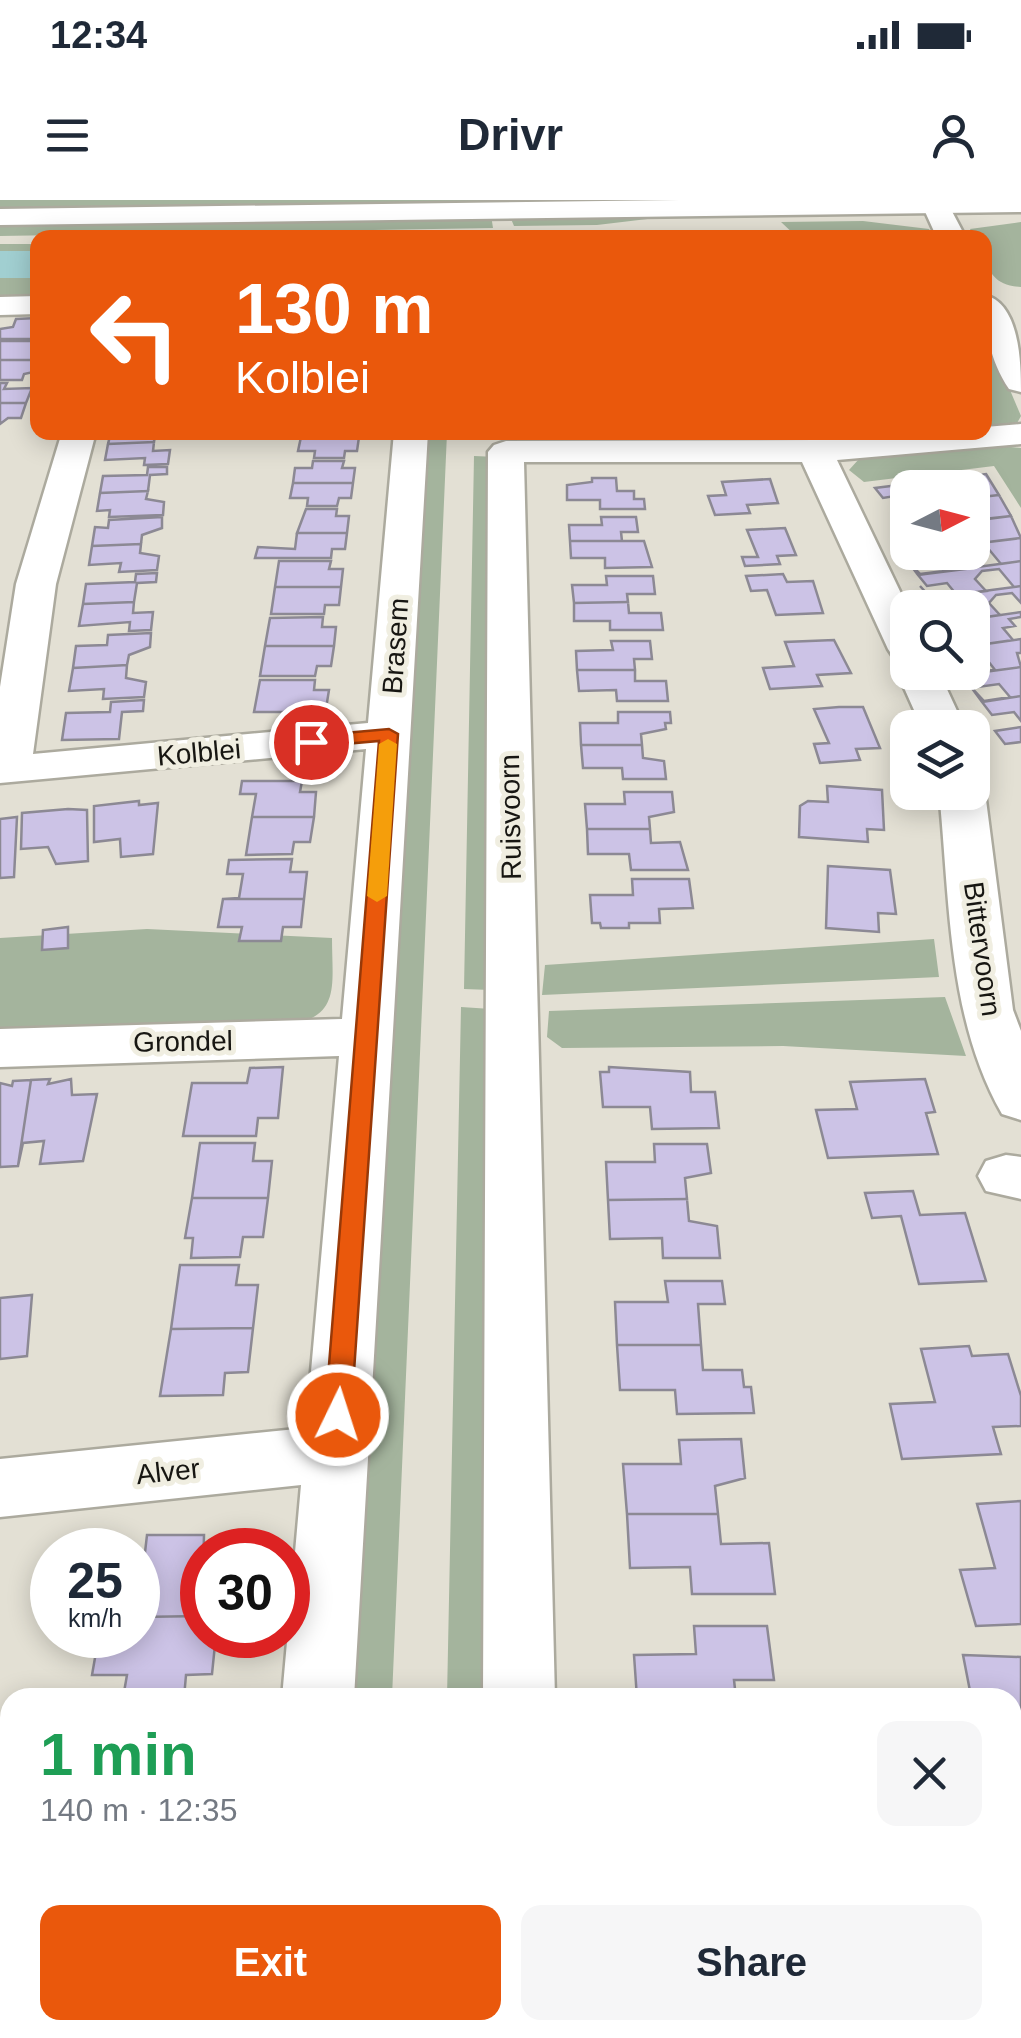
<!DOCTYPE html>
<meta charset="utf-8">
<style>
:root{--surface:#fff;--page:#f6f6f7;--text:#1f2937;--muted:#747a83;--accent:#ea580c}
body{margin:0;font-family:Helvetica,sans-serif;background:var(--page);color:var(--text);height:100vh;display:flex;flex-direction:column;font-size:38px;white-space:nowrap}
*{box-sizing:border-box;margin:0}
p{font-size:32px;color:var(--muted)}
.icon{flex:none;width:55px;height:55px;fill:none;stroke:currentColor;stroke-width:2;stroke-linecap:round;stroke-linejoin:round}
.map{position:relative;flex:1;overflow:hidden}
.side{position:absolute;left:0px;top:1488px;width:1022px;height:352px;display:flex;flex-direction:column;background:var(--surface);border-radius:30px 30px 0 0;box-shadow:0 5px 25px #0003}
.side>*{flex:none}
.banner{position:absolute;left:30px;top:30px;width:962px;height:210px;border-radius:20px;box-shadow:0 5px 25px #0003;background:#ea580c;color:#fff;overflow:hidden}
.needle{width:65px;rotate:84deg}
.controls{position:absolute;left:890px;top:270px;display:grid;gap:20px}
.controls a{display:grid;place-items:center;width:100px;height:100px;border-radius:20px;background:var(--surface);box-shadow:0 5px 25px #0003;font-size:50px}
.speed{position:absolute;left:30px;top:1328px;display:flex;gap:20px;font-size:50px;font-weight:700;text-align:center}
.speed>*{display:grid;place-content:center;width:130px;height:130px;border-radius:50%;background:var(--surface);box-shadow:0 5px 25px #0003;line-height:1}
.speed small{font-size:25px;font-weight:400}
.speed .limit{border:15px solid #d22;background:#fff;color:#111}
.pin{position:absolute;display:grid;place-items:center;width:85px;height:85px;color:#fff;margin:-42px;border:5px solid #fff;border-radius:50%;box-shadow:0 2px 10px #0007}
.me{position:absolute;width:110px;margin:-55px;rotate:4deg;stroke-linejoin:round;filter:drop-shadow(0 0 8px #0008)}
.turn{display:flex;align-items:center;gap:35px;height:210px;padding:0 40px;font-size:45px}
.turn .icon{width:130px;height:130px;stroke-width:2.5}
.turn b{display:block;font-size:70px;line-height:85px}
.round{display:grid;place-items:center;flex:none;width:105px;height:105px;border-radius:20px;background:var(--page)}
.headline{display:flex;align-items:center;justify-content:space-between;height:170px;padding:0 40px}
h1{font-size:60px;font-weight:700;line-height:75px;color:#1e9e55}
.action{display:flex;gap:20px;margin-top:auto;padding:20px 40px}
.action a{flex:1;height:115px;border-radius:20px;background:var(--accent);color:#fff;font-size:40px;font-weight:700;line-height:115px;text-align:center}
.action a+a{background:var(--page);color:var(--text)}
.status{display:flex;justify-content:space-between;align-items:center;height:70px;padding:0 50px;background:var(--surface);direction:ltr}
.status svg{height:28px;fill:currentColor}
header{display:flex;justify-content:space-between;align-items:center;height:130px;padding:0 40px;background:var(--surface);font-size:45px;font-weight:700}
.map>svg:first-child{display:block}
</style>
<div class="status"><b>12:34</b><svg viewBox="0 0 49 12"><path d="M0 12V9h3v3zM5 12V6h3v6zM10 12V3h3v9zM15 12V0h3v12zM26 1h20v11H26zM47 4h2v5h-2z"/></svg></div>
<header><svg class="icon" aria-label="menu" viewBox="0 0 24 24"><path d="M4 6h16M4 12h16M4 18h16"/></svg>Drivr<svg class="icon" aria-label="person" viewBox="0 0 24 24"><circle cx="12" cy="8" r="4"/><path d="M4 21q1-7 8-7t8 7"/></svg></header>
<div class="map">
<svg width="1021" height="1838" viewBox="0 0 1021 1838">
<rect width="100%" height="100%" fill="#e3e0d4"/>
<path fill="#a4b49d" d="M0,0H733L0,10Z
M509,14L681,15L597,25L514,26Z
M491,15L493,28L0,36V22Z
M863,21L929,29L933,37H797L781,22Z
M1021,22V87C989,85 985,66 985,38L974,37L970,29Z
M0,44H37V99L0,100Z
M985,131L1021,216L1016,225L985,228Z
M423,233H447L392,1497L342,1498Z
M1001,246L1021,248V308L994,266L864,282L849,270L859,259Z
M474,256L497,257L491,790L464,789Z
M147,729L332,738C332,788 342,819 281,826H77L0,832V738Z
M934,739L939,777L542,795L545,765Z
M945,797L966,856L783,846L562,848L547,837L549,811Z
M461,807L491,809L490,1497L447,1498Z"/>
<path fill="#a1cfd1" d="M0,51H37V78H0Z"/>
<path fill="#ccc3e6" stroke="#8c8994" stroke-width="2.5" d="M37,118V139H0V129L13,127L16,119Z
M0,141H36L38,160H0Z
M0,160H38V171L24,174L22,180H0Z
M0,183H7L4,189L32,188L26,203H0Z
M0,203H26L21,218H8L0,224Z
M111,232H155L154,242L108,244Z
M301,232H359V237H301Z
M301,237H359L357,251H345L344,258H314L315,251H298Z
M154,242L153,251L170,250L168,264L144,265L145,258L105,260L108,244Z
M313,261H344L342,268H355L353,283H293L295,268H312Z
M148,267H167V274L150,275L148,291L100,293L103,276L147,275Z
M986,274L999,295L972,298V288L951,284L908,288V303L901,295L883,298L875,288Z
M592,278H616L617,291H634V299H644L645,309H600V300H567V285L592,282Z
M770,279L778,303L747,305L750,313L715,315L708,296L726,295L722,282Z
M293,283H353L351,298H339L337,306H307L308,298H290Z
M148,291L146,299L164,302L163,315L109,317L110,310L97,311L100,293Z
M999,295L1011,316L975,320L972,298Z
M306,309H337L336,316H349L347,333H297Z
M1011,316L1021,338L988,342L972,325V321Z
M162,317V328L142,335L141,344L92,346L95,327L108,328L109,320Z
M601,317H636L638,332H621L622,341H570L569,325H602Z
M785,328L796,355L777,356L780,364L745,366L742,357H758L747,330Z
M297,333H347L345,349H332L331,358H255L258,347L295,349Z
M1021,338V361L1001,364L987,347L972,349V344Z
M570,341H644L652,367L605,368V358H571Z
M141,344L140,353L159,356L157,370L119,372L121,363L89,365L92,346Z
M907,352H972L975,355L965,357L973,368L918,375L909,363L920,374L944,371L935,360L916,362Z
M279,361H331L329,369H343L341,387H275Z
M1021,361V386L1014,387L999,369L982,371L975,379L986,391L931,398L920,386L931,398L956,394L947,383L927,386L918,375Z
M157,373L156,382L137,383L134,402L83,404L86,384L135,382L136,374Z
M783,374L787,382L813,381L823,413L776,415L767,390L751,391L746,376Z
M606,376H653L655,394H627L628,402L574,403L572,385H607Z
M1021,386V403L1012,393L996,395L989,403L1000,415L972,419V408H938L931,398Z
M275,387H341L339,405H325L324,414H271Z
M134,402L133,413L153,412L151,430L129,431L130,422L79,426L83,404Z
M628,402L629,413H661L663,430H610V421H574V403Z
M1021,412V417L1009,419L1015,426L1003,428L1013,440L972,446L982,444L972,432V419Z
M323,417L322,427H336L334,446H265L270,418Z
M151,433L150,447L129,455L127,465L73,468L76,446L107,445L108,435Z
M1021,439V453H1017L1021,467L969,474L967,472L995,470L985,457L972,459V446Z
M834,440L851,473L817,475L822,486L770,489L763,468L794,466L785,442Z
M611,441H650L652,459H634L635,470H577L576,451L613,450Z
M265,446H334L331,466H317L315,476H260Z
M127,465L126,478L146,482L144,497L103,499L104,489L69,491L73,468Z
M1021,467V496L982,502L971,487L984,501L1010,497L999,484L978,487L969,474Z
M577,470H635V481H666L668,501H617L616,490L579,491Z
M260,480H315L314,490H329L324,521H298L299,512H254Z
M1021,496V521L1014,512L992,515L982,502Z
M144,500L143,511L122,512L119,539L62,540L66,513L110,512L111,502Z
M839,507H863L880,548L856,549L860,560L820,563L814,544L829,543L814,509Z
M618,512H670L671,523H665L666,529L641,534L642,545H581L580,523H618Z
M1021,527V542L1005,544L995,531Z
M581,545H642L643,558L664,561L666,579H623L622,568H583Z
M242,581H302L300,592H316L314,617H252L256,594H240Z
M827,586L882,590L884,630L867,629L868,642L799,637L800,606L808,601L828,602Z
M624,592H672L674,612L649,617L650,629H587L585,604H625Z
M139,601V605L158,603L153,654L121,657L120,639L94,642V606Z
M68,609L87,610L88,661L56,664L48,647L21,649L22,613Z
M17,617L14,677L0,678V619Z
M252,617H314L310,642H294L292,654L246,655Z
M587,629H650L651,643L680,642L688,670H631L629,654H588Z
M292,659L290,672H307L304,699H223L239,698L243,674H227L229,660Z
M828,666L890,670L896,714L878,713L879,732L826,728Z
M632,679H689L693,708L659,709L660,723H629V728H601L600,723H592L590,695H633Z
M223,699H304L301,727H283L281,741H239L242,727H218Z
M68,727V748L42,750L43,730Z
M283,867L278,918H258L256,936H183L192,883H247L250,868Z
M609,867L690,872L691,892H715L719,928L652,929L650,907H603L600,872H609Z
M50,879L48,884L71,879L72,895L97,894L83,961L40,964L44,941L23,943L18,966L31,880Z
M925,879L935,912L926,913L938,954L828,958L816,910L857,909L850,882Z
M31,880L18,966L0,967V883L12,886L13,881Z
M200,943H255L253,961H272L268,998H192Z
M654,944H707L711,973L685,978L687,999L608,1000L606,962H655Z
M913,991L920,1015L965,1013L986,1081L919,1084L901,1016L872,1018L865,993Z
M192,998H268L263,1037H243L240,1057L191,1058L193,1038H185Z
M687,999L689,1021L717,1026L720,1058H663L662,1038L610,1039L608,1000Z
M180,1065H239L236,1085H258L253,1128L171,1129Z
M665,1081H722L725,1104H698L701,1145H617L615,1102H668Z
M32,1095L27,1156L0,1159V1098Z
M253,1128L248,1172L225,1173L223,1195L160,1196L171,1129Z
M617,1145H701L703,1170H742L744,1187H751L754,1213L677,1214L675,1190H620Z
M969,1146L972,1156L1008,1154L1021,1196V1226L993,1227L1001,1254L902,1259L890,1204L935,1202L921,1149Z
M741,1239L745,1278L715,1286L718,1314H627L623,1264H681L679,1240Z
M1021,1301V1424L976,1426L960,1370L995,1368L977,1304Z
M627,1314H718L721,1344L769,1343L775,1394H692L690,1367L630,1368Z
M147,1335H204L202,1416L138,1417V1361H144Z
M202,1416V1435H216L212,1474L186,1475L184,1498H123L127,1475H92L99,1435H138V1417Z
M694,1426H767L774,1480H734L736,1498H637L634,1455L696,1454Z
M963,1455L1021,1457V1598L1012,1593V1498L970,1491Z
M1012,1736L1021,1737V1824L1012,1823Z"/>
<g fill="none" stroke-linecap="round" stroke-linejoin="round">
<g stroke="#acaa9e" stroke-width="5">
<path id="minor" d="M926,0H946L966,38H937L922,5Z
M985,95C1020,104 1021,163 1021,192L1009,189C989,159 985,130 985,95Z
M38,96V114L0,115V97Z
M1021,224V244L837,260L908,408V461L894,458L888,449L802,262H524L555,1498H483L488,252L494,245L506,241L815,240L985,232V227Z
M62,232H96L56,384L33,554L368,523L394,232H428L354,1498H282L301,1285L0,1317V1259L306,1228L339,856L0,867V829L342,819L366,549L0,583V487L16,384Z
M908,462V472H939L965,528H922L897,472Z
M972,581L985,592L1013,810L1021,831V920L1002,914C947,818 950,699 939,592H972Z
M1006,955L1021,957V999L986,991L978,976L986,961Z
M132,1830H251L248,1838H129Z
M253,1830H335L334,1838H252Z
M482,1830H564V1838H482Z"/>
</g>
<g stroke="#acaa9e" stroke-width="5">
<path id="major" d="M679,0H1021V12L0,25V9Z"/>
</g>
<use href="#minor" fill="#fff" fill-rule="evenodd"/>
<use href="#major" fill="#fff" fill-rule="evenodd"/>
</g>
<path fill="#ea580c" stroke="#983908" stroke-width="2.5" d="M389,529L398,534L351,1215L348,1223H329L325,1215L379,541L311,547L302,542L311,536Z"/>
<path fill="#f59e0b" d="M388,539L397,544L387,696L377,702L367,696L379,544Z"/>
<g text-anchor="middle" stroke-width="10" stroke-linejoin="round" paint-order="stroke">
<g font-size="28" fill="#171612" stroke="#f0eee1">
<text transform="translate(395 446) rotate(-86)" y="10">Brasem</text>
<text transform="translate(199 552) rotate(-5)" y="10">Kolblei</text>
<text transform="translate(510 617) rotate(-91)" y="10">Ruisvoorn</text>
<text transform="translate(983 749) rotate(82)" y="10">Bittervoorn</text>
<text transform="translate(183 841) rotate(-1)" y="10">Grondel</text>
<text transform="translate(168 1271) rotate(-6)" y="10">Alver</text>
</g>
</g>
</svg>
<div class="controls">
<a><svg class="needle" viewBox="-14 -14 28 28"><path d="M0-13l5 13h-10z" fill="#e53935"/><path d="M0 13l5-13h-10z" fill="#747a83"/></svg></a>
<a><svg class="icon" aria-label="search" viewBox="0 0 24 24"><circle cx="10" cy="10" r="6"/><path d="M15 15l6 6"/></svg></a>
<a><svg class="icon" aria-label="layers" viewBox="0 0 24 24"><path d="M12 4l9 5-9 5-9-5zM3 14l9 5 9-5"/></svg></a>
</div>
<div class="speed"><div>25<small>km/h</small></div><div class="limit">30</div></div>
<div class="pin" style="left:311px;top:542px;background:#d93025"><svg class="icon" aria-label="arrive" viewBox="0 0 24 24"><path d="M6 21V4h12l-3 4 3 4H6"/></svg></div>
<svg class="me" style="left:338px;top:1215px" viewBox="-20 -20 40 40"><circle r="17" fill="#ea580c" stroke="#fff" stroke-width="3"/><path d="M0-11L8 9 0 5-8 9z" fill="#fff"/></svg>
<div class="banner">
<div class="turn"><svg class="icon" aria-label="left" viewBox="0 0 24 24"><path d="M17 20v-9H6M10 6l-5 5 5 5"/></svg><div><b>130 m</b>Kolblei</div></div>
</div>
<section class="side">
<div class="headline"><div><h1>1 min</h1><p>140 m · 12:35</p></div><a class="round"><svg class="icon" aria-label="close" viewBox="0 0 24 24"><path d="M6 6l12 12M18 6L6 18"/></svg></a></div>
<div class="action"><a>Exit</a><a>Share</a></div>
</section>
</div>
